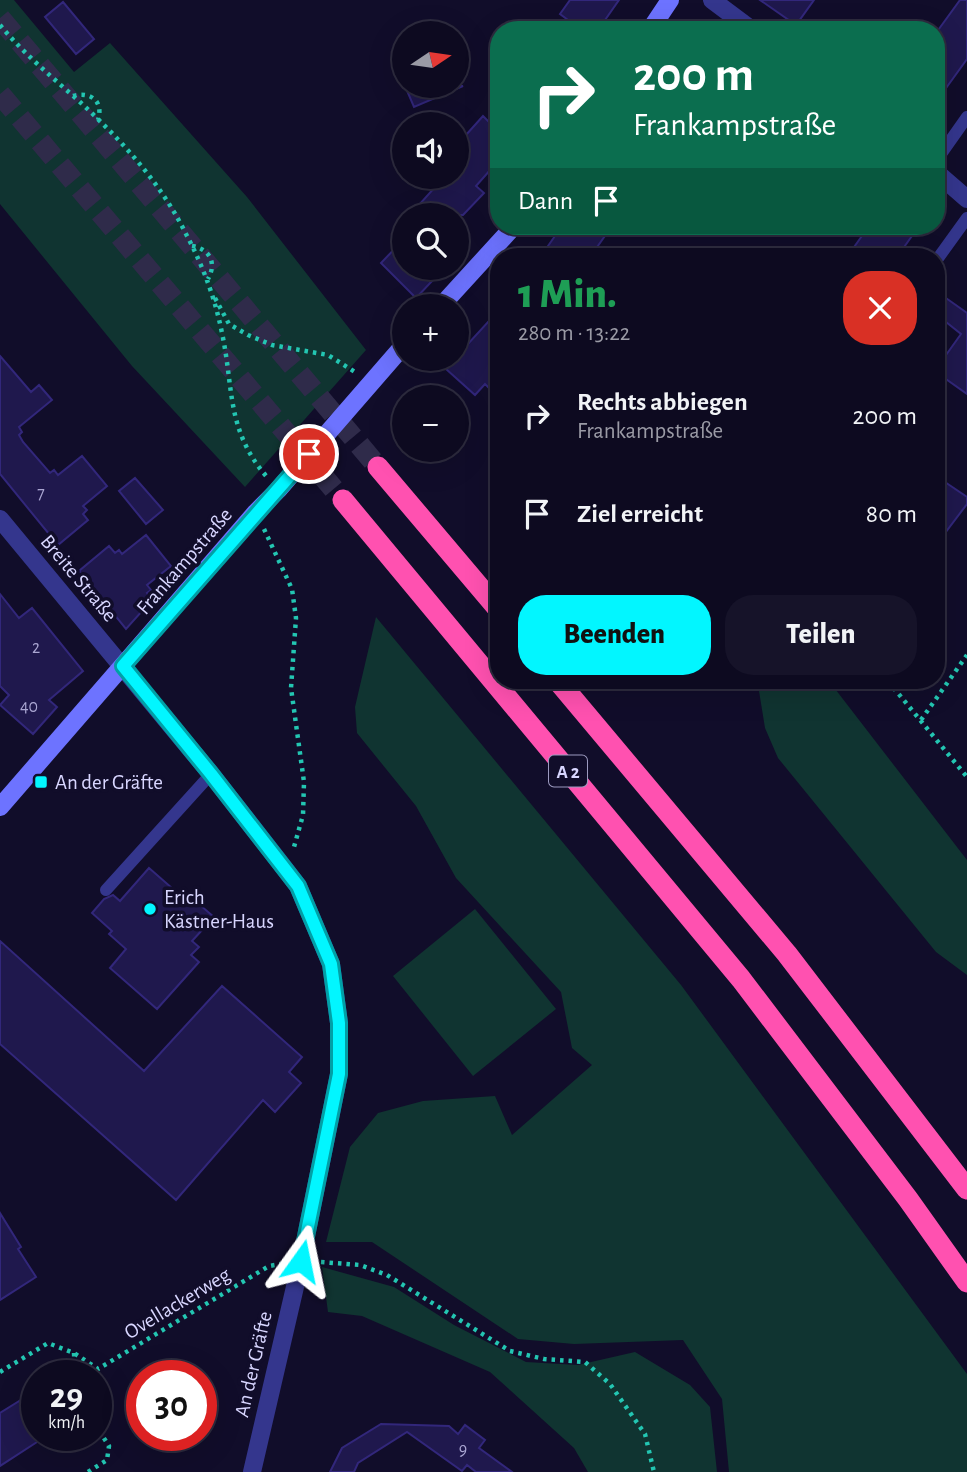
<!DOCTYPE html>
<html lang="de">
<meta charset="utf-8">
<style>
:root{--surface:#0d0a20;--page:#161329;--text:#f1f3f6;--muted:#9a9aa5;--line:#2d2b3e;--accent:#02f6ff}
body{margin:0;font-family:"Alegreya Sans",sans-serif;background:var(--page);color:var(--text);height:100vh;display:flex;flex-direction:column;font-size:26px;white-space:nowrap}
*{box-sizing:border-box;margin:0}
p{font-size:23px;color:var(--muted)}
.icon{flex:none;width:38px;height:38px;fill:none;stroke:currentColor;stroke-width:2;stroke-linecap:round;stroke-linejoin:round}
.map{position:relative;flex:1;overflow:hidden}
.sheet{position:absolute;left:490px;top:248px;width:455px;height:441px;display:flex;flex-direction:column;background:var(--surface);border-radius:28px;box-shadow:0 7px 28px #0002,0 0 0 2px var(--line)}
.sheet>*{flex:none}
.top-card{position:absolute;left:490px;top:21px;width:455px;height:214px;border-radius:28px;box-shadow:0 7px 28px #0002,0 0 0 2px var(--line);background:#0b6e4f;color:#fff;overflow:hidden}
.needle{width:46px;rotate:77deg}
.tools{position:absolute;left:392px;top:21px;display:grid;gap:14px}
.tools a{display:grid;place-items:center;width:77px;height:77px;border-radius:50%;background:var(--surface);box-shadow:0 7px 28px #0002,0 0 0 2px var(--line);font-size:35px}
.speed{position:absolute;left:21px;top:1360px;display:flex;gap:14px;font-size:35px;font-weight:700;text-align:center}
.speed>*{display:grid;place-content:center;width:91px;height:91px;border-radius:50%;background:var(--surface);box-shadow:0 7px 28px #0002,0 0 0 2px var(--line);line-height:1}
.speed small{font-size:18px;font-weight:400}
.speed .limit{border:10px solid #d22;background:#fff;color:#111}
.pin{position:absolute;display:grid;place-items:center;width:60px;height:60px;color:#fff;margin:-30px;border:4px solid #fff;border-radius:50%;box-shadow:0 2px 7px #0007}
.me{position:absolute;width:77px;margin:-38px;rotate:12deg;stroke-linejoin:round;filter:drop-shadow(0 0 5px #0008)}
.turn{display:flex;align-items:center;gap:24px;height:147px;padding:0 28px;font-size:32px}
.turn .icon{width:91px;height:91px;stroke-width:2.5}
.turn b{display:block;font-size:49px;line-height:60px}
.then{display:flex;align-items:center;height:66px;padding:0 28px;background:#0003;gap:14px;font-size:26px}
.round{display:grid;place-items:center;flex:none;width:74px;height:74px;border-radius:28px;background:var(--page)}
.headline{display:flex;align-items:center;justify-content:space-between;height:119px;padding:0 28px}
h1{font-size:42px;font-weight:800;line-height:52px;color:#1e9e55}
.cta{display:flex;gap:14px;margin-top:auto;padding:14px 28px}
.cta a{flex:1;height:80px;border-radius:28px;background:var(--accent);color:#111;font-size:28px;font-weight:800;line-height:80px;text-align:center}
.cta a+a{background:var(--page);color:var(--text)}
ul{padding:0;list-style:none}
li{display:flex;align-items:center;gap:21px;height:98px;padding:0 28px}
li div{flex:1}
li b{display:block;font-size:26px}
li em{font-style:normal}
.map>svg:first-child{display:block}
</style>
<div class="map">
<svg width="967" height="1472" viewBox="0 0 967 1472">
<rect width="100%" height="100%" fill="#110d2a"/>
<path fill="#103431" d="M0,0H14L74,72L110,43L247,197L366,350L245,487L132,366L0,204Z
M376,617L681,985L967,1374V1472H729L722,1399L683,1340L574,1344L518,1339L372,1242H326L350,1147L378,1113L423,1101L495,1096L512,1135L592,1065L572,1048L561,992L456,878L416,806L357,733L355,707Z
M686,681H829L967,860V975L936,952L778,758L765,728L759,691L740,683Z
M475,909L556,1009L473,1076L393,976Z
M322,1267L394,1287L454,1325L526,1362L578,1365L635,1352L690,1385L710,1407L717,1472H588L574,1448L490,1372L362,1316L328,1312Z"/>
<path fill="#1f184d" stroke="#32277b" stroke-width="2" d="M570,0H619L598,30H567L572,23L560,14Z
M760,0H814L796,25Z
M960,0H967V59L936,102V33Z
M63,2L94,39L76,54L45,17Z
M405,86H463L414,107Z
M483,116L499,132V160L476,186L484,193L463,215H410L444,177H457V145Z
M562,226H612L590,257H563L548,246Z
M869,226H919L897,257H847Z
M404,239V268H420L433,280L416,298L381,263Z
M936,291L967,313V394L936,372V369L961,334L936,314Z
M499,310V379L490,389L485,384L475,395L446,369L457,359V345H467Z
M0,356L31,392L39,385L52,400L19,427L22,432L19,435L23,442L50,473L54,470L58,475L82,456L107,486L83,506L87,510L83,514L88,520L58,545L0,474Z
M936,476L967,497V504L936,545Z
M135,478L163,510L146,524L119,491Z
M146,535L171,566L147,585L151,590L147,593L152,600L126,629L79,571L109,546L115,553L119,550L122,554Z
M0,594L19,618L32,608L83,671L49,700L57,707L33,734L0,705L9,695L0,686Z
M149,868L189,903L193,899L214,917L192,941L199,947L191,955L199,962L157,1009L110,968L126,949L109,934L112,931L92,913L104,899L113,895L120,901Z
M0,941L144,1071L222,986L302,1057L289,1072L301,1083L275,1112L263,1100L176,1200L0,1044Z
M0,1213L21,1247L18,1249L36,1277L0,1300Z
M37,1390V1442L0,1466V1413Z
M381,1424L449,1426L458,1434L465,1425L485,1440L479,1448L512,1472H476L467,1465L462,1471L407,1432L358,1463L354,1472H330L342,1448Z"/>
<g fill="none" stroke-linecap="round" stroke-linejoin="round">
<path stroke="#2f2b4a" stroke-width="21" stroke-dasharray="21 10" stroke-linecap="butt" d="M0,18L378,467
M0,94L343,500"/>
<path stroke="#23c6b2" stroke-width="4.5" stroke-dasharray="3.5 5" stroke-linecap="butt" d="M0,25C24,54 52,77 80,102C121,140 161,183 186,234C203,266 215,298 222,333C234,389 226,430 267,477
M73,96C90,91 104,101 98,120
M192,246C210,249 217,263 208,279
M215,298L229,324L248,335L272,345L328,355L355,372
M264,529L292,589L296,618L291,688L304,782L303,815L294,847
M888,681L967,777
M921,720L967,655
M321,1262L360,1265L387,1275L510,1351L544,1359L585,1362L610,1384L645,1434L654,1472
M74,1353L75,1376
M0,1372L48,1343L74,1353L98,1369L269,1266L281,1264
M88,1472L107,1460L109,1446L96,1426"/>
<path stroke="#34368d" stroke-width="12" d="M936,161L967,117
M936,261L967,218
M106,890L211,774"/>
<path stroke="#34368d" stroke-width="18" d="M712,0L752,30
M936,172L967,199
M0,519L211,774L285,869L298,886L331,964L339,1023V1074L301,1261L252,1472"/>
<path stroke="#6d73ff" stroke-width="18" d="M650,30L670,0
M441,306L514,226
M0,807L256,512L278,490L404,345"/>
<path stroke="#ff51b0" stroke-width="21" d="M378,467L499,610
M343,500L741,979L908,1199L967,1282
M558,681L787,954L967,1189"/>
</g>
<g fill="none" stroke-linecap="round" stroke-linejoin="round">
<g stroke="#01a0a6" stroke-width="18">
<path id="route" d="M301,1261L339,1074V1023L331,964L298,886L211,774L123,666L309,454"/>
</g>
<use href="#route" stroke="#02f6ff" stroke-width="12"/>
</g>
<g fill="#02f6ff" stroke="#110d2a" stroke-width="2.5">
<rect x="34" y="775" width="14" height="14" rx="3.5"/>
<circle cx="150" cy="909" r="7"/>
</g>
<g text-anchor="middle" stroke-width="7" stroke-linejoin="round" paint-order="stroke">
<g font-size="18" fill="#aaa6d2">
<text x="41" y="499">7</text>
<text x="36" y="653">2</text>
<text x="29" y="712">40</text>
<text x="463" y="1455">9</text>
</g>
<rect fill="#110d2a" stroke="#9c9abf" stroke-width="2" x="549" y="755.5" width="38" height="31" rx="5"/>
<g font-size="19" font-weight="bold" fill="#d8d6ff">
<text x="568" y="778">A 2</text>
</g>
<g font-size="21" fill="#d8d6ff" stroke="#110d2a">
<text transform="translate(184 561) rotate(-49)" y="7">Frankampstraße</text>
<text transform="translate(79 578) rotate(50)" y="7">Breite Straße</text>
<text transform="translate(177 1303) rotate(-31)" y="7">Ovellackerweg</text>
<text transform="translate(253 1364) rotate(-77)" y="7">An der Gräfte</text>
</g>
<g font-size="21" fill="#d8d6ff" stroke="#110d2a" text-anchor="start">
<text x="55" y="789">An der Gräfte</text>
<text x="164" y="904">Erich<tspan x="164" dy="24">Kästner-Haus</tspan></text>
</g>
</g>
</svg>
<div class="tools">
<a><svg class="needle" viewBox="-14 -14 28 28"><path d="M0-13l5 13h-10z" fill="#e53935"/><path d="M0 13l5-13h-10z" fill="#9a9aa5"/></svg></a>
<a><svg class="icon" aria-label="sound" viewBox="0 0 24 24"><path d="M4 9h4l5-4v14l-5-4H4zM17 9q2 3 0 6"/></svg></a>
<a><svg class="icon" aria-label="search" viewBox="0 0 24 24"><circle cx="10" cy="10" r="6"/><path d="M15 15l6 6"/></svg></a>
<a>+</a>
<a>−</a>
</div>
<div class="speed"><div>29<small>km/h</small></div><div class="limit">30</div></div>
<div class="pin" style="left:309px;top:454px;background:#d93025"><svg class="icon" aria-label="arrive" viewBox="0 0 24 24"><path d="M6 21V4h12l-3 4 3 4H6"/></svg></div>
<svg class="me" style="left:301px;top:1261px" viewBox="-20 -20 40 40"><path d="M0-17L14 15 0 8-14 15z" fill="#02f6ff" stroke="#fff" stroke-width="4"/></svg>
<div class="top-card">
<div class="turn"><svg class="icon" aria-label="right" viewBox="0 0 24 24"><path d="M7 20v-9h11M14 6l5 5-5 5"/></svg><div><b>200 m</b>Frankampstraße</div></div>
<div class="then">Dann<svg class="icon" aria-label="arrive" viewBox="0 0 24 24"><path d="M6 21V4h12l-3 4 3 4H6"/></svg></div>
</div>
<section class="sheet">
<div class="headline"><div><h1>1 Min.</h1><p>280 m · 13:22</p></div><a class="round" style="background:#d93025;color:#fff"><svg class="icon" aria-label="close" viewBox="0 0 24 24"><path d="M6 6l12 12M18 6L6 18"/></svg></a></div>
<ul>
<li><svg class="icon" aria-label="right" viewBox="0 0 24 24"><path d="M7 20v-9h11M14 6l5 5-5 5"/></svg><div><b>Rechts abbiegen</b><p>Frankampstraße</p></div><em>200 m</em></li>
<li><svg class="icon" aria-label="arrive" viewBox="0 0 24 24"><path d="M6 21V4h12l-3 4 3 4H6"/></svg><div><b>Ziel erreicht</b></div><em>80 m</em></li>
</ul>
<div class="cta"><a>Beenden</a><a>Teilen</a></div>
</section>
</div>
